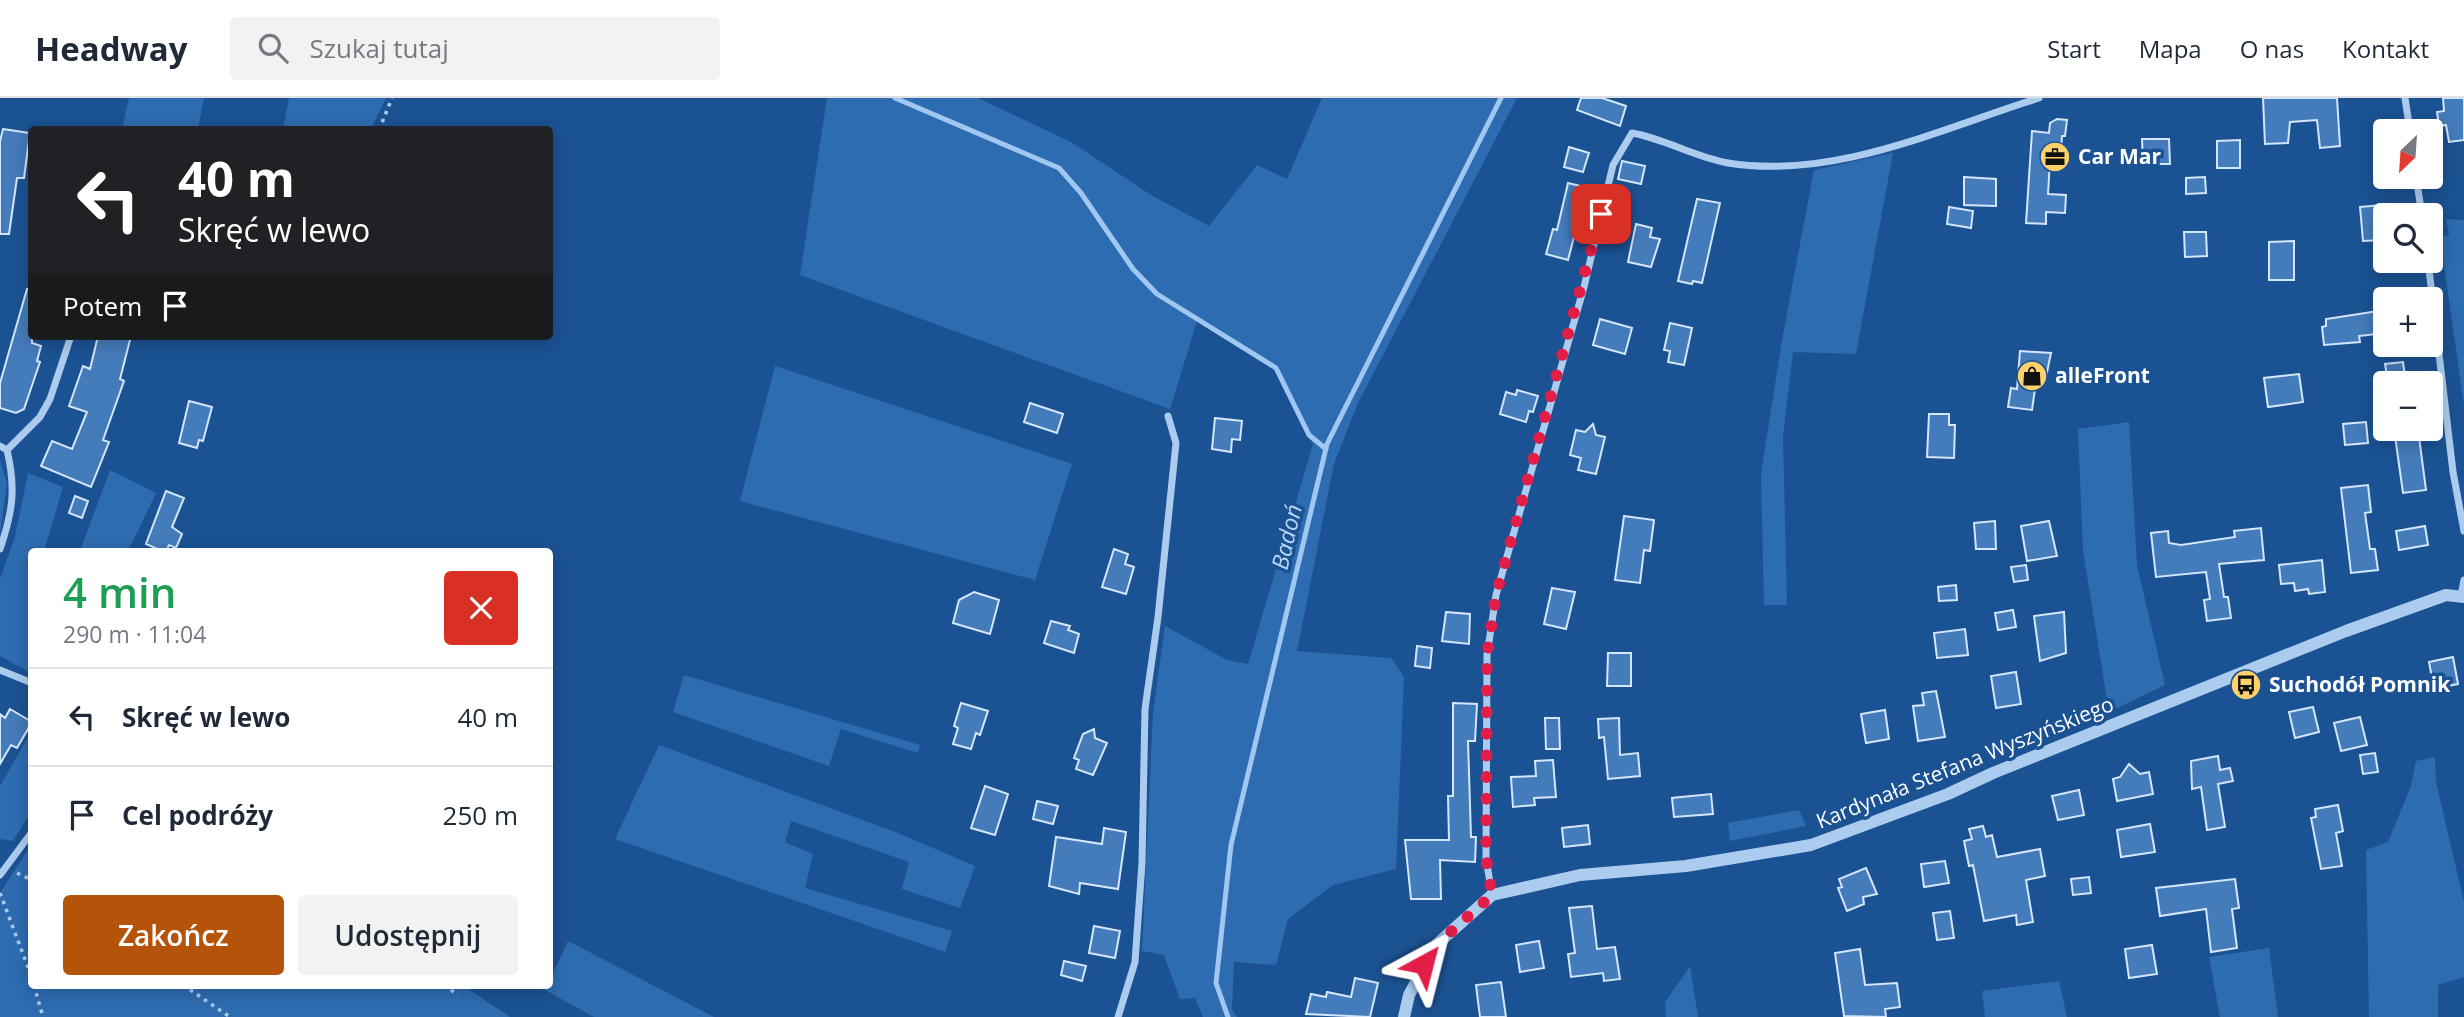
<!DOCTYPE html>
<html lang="pl">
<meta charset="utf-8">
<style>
:root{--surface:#fff;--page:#f2f2f3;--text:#1f2937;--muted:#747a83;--line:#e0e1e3;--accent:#b45309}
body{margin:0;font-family:"Open Sans",sans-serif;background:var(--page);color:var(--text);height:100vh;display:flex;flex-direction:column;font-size:26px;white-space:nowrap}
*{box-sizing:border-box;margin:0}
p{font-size:23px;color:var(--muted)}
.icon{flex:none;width:38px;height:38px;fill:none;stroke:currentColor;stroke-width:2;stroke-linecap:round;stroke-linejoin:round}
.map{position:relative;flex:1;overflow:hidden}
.sheet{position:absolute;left:28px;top:450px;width:525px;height:441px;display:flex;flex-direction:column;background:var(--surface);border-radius:7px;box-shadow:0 4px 18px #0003}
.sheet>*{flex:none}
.guide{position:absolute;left:28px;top:28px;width:525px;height:214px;border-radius:7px;box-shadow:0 4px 18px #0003;background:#202124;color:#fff;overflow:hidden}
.needle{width:46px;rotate:205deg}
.buttons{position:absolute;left:2373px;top:21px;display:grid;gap:14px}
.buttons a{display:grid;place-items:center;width:70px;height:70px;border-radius:7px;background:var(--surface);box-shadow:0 4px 18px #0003;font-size:35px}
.pin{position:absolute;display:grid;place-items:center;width:60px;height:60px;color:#fff;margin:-30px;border-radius:14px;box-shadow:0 4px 10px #0006}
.me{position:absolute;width:77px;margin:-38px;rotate:38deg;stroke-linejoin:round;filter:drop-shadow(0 0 5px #0008)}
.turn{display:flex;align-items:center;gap:24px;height:147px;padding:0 35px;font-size:32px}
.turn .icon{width:91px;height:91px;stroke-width:2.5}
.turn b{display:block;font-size:49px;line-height:60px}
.then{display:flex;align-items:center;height:66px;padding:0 35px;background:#0003;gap:14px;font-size:26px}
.round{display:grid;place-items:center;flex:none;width:74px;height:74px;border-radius:7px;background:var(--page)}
.summary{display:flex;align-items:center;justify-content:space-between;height:119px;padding:0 35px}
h1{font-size:42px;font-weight:600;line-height:52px;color:#1e9e55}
.cta{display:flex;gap:14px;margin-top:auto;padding:14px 35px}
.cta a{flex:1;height:80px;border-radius:7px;background:var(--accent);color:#fff;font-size:28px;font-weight:600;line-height:80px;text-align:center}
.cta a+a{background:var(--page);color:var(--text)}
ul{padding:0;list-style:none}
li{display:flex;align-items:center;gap:21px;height:98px;padding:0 35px;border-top:2px solid var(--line)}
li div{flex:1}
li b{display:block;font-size:26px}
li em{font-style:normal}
header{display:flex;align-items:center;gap:42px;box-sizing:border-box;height:98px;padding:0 35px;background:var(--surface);border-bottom:2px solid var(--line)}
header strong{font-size:33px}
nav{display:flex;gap:38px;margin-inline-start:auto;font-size:24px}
.search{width:490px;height:63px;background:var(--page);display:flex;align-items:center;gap:18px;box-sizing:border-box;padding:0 24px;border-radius:7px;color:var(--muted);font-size:26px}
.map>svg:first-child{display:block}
</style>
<header>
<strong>Headway</strong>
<div class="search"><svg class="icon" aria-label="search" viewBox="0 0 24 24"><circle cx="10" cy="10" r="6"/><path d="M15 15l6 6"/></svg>Szukaj tutaj</div>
<nav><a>Start</a><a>Mapa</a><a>O nas</a><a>Kontakt</a></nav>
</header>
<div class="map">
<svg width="2464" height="919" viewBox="0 0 2464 919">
<rect width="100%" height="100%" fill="#1b5293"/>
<path fill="#2e6cb1" d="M129,0H204L198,31H122Z
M289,0H386L371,31H283Z
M827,0H978L1071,44L1151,97L1209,128L1257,67L1287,81L1322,0H1517L1358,305L1334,366L1297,553L1391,560L1404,579L1396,771L1333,787L1288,821L1276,867L1234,864L1232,912L1237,919H1203L1195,900L1180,901L1164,857L1142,853L1153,615L1165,528L1227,562L1248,566L1313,346L1276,270L1198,220L1170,311L800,177Z
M1893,55L1856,256L1793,254L1783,338L1787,507H1764L1761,376L1782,242L1814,72Z
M2446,121L2464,122V307L2440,139L2449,137Z
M775,268L1072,366L1035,482L740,403Z
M2129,324L2137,467L2165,587L2109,614L2083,453L2078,331Z
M0,362L7,385L0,436Z
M110,372L156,395L128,453H80Z
M28,375L63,389L45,450L54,453H32L31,575L0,558V481L15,439Z
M684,577L920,647L918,655L841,631L829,668L673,614Z
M31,634V714L13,743L0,741V688Z
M659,647L898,735L975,768L960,810L902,791L909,764L791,723L785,744L813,756L805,790L952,833L945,854L615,741Z
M2435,659L2436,684L2464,804V879L2438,887V919H2369L2366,752L2388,744L2411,688L2416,663Z
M1799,712L1806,728L1730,743L1728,725Z
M31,747L32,887H462L510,919H0V795Z
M568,843L714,919H594L545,892Z
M2269,850L2278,919H2220L2209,859Z
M1690,868L1698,919H1666L1665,904Z
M2059,883L2067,919H1985L1982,893Z"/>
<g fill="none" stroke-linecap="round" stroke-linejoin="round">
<path stroke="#9fc7f1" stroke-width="5" d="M895,0L1059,70L1081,95L1133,171L1157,196L1276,270L1309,337L1326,351
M1228,919L1216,885L1231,747L1327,346L1501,0"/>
</g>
<path fill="#447bba" stroke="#d3e6fb" stroke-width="2" d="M1581,0H1602L1626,8L1620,28L1577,12Z
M2263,0H2337L2340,48L2320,50L2317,22L2290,24L2288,45L2265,46Z
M2443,0H2464V42L2449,44L2446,27L2439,28L2437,14L2444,13Z
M2057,21L2067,22L2065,38H2062L2060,64L2050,63L2048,96L2066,97L2065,115L2046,114V126L2026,125L2032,33L2049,35L2050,25Z
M3,31L30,35L24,80H17L9,136H0V43Z
M2142,41H2169L2170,66H2143Z
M2240,42V70H2217V43Z
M1569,49L1589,55L1583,74L1564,69Z
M1622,63L1645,68L1641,86L1618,81Z
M1964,79L1996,81V108L1964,107Z
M2205,79L2206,95L2186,96V80Z
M1568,85L1601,93L1596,113L1587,111L1586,117L1580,116L1568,162L1546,156L1553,131L1557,132Z
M1612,96L1627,99L1623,118L1608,115Z
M1697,101L1720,105L1702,185L1693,183L1692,186L1678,183Z
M2383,107L2385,135L2381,136L2382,142L2363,143L2360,109Z
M1949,109L1973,113L1971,130L1947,126Z
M1636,126L1652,130L1650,139L1660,141L1651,169L1628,164Z
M2184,134H2206L2207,158L2185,159Z
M2294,143V182H2269V144Z
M27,191L32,192V245L41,248L37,263L40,264L24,311L16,315L0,310V285Z
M2385,212V235L2359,238L2360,244L2324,247L2322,229L2326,228V221Z
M1600,221L1632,230L1625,256L1593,247Z
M1670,225L1692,230L1684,267L1668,264L1670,253L1664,252Z
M98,238H131L120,281L124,283L103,342L109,344L91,389L41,368L52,343L72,351L87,314L69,308L83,268L90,271Z
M2020,253L2051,255L2045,284H2036L2032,312L2008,309L2011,290L2017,291Z
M2403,264L2406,285H2388L2385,266Z
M2299,276L2303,304L2268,309L2264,280Z
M1517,292L1538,298L1533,314L1529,313L1526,324L1500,316L1506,294L1516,297Z
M189,303L212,309L203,343L199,342L197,350L179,345Z
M1030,305L1063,316L1057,335L1024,324Z
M1929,316H1949V327H1955L1954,360L1927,359Z
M1215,320L1242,323L1240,342L1232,341L1231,354L1212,351Z
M2366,324L2368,345L2345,347L2343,326Z
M1593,326L1596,337L1605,339L1596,376L1578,372L1581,360L1570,357L1576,332L1585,334Z
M2394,331H2418L2426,392L2403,395Z
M2368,387L2371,414L2365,415L2370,451H2375L2378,472L2351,475L2341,390Z
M166,393L184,400L172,429L182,436L176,450L169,447L166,453H162L146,446Z
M75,398L88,403L82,420L69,415Z
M1624,418L1654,422L1650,453L1644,452L1640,485L1615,482Z
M1995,423L1996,451H1976L1974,425Z
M2049,423L2057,458L2027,463L2021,428Z
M2425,428L2428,447L2399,452L2396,433Z
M2261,430L2264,462L2219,466L2224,499H2228L2231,520L2207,523L2204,502L2210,501L2206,474L2156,479L2151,435L2168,433L2169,445L2181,447L2235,439L2234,433Z
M1114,451L1128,456L1125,466L1134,469L1126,496L1102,489Z
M2322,462L2325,494L2309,496L2308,491L2295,493L2294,485L2281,486L2279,467Z
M2026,467L2028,482L2014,484L2011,469Z
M1956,487L1957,502L1939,503L1938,489Z
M1552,490L1575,494L1566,531L1544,526Z
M974,494L999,502L990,536L953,525L959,502Z
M2013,512L2016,529L1998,532L1995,515Z
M1446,514L1470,516L1469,546L1442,543Z
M2064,514L2066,555L2040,563L2034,518Z
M1051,523L1070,528L1068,532L1079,536L1074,555L1044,545Z
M1965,531L1968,557L1937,560L1934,535Z
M1417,548L1432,550L1430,570L1415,568Z
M1608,555H1631V588H1607Z
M2453,559L2458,586L2434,591L2429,564Z
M2016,574L2021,606L1996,610L1991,578Z
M1936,593L1945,639L1918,643L1913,608L1924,607L1922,595Z
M961,605L988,613L980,637L976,635L971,651L953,646L958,630L954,628Z
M1453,605L1477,606L1475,643H1468L1471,739H1476L1475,764L1440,762L1441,801H1411L1405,742H1449L1448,698H1453Z
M2313,609L2319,634L2295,640L2289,614Z
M10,611L32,624L17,650L11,647L0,666V616L5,620Z
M1885,612L1889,641L1866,645L1861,616Z
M2360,619L2367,647L2341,653L2334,625Z
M1545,620H1559L1560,651H1546Z
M1619,620L1620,657L1638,655L1640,678L1608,681L1604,639L1599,640L1598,621Z
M1094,631L1095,640L1107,645L1093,677L1076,671L1079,662L1074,660L1083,636Z
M2375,655L2378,674L2363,676L2360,657Z
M2218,658L2220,672L2230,670L2233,683L2218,686L2225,729L2207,732L2201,689L2192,691L2191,663Z
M1553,662L1556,699L1534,700L1535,707L1513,709L1511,679L1536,678L1535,663Z
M2129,666L2140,676L2149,674L2153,696L2117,703L2113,681L2120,679Z
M985,688L1008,696L995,737L971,730Z
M2079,692L2084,717L2058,722L2052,698Z
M1711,696L1713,716L1674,719L1672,700Z
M1037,703L1058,708L1053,726L1033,721Z
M2338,707L2343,733L2336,735L2342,768L2321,771L2311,720L2316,719L2315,711Z
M2150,726L2155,754L2121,759L2117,732Z
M1588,727L1590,746L1564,749L1562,730Z
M1983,728L1986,739L1992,737L1997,759L2040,751L2045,778L2026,782L2033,824L2017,827L2016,817L1984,823L1973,767L1969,768L1964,743L1972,741L1969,731Z
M1104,730L1126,734L1118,791L1080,785L1079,796L1049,788L1056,739L1102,746Z
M1945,763L1949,785L1924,789L1921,766Z
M1866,770L1877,796L1863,799L1864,806L1847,813L1838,790L1842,789L1839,781Z
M2089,779L2091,795L2073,797L2071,781Z
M2235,781L2239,810L2232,811L2237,850L2211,854L2206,811L2160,818L2156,790Z
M1592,808L1597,851L1615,849L1620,881L1604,883L1603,875L1571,879L1568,856L1575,855L1569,810Z
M1950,813L1954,840L1937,842L1933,815Z
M1094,828L1120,833L1115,860L1089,855Z
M1539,843L1544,870L1520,874L1516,847Z
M2152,847L2157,876L2129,880L2125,851Z
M1860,851L1865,887L1897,885L1900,909L1885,911L1886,919L1844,918L1835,855Z
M1064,863L1086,868L1082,883L1061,877Z
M1355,880L1378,885L1370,919L1306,916L1311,896L1326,899L1327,894L1351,899Z
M1501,884L1506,919H1480L1476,887Z"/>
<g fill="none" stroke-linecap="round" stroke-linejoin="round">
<path stroke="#acccef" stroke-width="3.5" stroke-dasharray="3.5 5" stroke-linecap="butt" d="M379,32L392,0
M17,775L32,782
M0,795L32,880
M34,887L43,919
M183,887L230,919
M444,887L458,897"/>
<path stroke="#acccef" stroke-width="7" d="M2405,0L2410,33
M2416,79L2422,117
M2428,163L2453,374L2464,433
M0,348L7,352C16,390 13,413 0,451
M7,352L40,319L50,301L71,238
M2461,498L2464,482
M0,572L32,585
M0,777L32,734
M1492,797L1486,760L1487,557L1496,497L1584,189L1613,67L1632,35C1666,41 1694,59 1728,65C1834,82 1940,31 2039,0
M1118,919L1135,864L1142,765L1145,611L1158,519L1176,345L1168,318"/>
<path stroke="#acccef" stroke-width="12" d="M1404,919L1409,897L1436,847L1492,797L1580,777L1686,768L1811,747L1948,696L1993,675L2346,533L2446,497L2464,499"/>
</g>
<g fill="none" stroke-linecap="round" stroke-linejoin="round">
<path stroke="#e11d48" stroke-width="12" stroke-dasharray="0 21.6" d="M1424,866L1436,847L1492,797L1486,760L1487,558L1496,497L1601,116"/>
</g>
<defs>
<g id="office-disc" transform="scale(1.575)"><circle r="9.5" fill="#ffd16a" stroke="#1b5293"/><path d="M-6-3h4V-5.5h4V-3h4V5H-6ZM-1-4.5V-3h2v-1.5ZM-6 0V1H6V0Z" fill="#111"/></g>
<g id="shop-disc" transform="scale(1.575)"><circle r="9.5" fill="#ffd16a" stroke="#1b5293"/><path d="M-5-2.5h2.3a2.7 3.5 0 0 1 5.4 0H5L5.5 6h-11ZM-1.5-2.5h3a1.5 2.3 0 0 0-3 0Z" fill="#111"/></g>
<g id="bus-disc" transform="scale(1.575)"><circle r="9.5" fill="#ffd16a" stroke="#1b5293"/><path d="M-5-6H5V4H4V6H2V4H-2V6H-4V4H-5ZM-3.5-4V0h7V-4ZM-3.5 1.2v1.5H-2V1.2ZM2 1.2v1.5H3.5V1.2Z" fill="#111"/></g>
</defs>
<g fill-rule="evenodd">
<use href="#office-disc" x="2055" y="59"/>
<use href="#shop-disc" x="2032" y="278"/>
<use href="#bus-disc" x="2246" y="587"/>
</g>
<g text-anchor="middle" stroke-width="7" stroke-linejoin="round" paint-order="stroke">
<g font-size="21" font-weight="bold" fill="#fff" stroke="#1b5293" text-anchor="start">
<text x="2078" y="66">Car Mar</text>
<text x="2055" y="285">alleFront</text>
<text x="2269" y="594">Suchodół Pomnik</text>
</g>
<g font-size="21" fill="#fff" stroke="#1b5293">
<text transform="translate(1965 665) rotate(-22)" y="7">Kardynała Stefana Wyszyńskiego</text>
</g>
<g font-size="23" font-style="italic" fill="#b8d6f6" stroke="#1b5293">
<text transform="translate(1287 439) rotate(-77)" y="8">Badoń</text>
</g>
</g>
</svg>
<div class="buttons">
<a><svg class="needle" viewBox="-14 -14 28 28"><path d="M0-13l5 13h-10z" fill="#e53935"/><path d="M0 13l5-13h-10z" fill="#747a83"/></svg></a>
<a><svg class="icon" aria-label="search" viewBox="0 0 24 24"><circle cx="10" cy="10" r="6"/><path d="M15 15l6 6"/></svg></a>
<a>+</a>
<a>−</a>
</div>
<div class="pin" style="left:1601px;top:116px;background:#d93025"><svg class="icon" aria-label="arrive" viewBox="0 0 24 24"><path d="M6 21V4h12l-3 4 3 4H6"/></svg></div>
<svg class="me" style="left:1424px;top:866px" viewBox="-20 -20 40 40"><path d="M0-17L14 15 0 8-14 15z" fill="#e11d48" stroke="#fff" stroke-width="4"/></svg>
<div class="guide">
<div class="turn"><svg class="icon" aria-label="left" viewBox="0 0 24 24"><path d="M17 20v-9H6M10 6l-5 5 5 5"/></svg><div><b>40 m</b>Skręć w lewo</div></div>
<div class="then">Potem<svg class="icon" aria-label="arrive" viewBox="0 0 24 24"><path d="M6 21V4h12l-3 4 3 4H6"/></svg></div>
</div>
<section class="sheet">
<div class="summary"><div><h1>4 min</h1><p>290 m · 11:04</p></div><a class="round" style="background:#d93025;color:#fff"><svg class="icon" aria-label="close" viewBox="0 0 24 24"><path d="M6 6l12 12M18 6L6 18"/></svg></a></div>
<ul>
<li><svg class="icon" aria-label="left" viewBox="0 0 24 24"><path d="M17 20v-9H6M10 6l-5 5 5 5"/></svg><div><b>Skręć w lewo</b></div><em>40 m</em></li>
<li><svg class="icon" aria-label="arrive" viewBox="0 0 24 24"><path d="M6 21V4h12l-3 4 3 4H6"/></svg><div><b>Cel podróży</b></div><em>250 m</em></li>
</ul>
<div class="cta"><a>Zakończ</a><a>Udostępnij</a></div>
</section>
</div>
